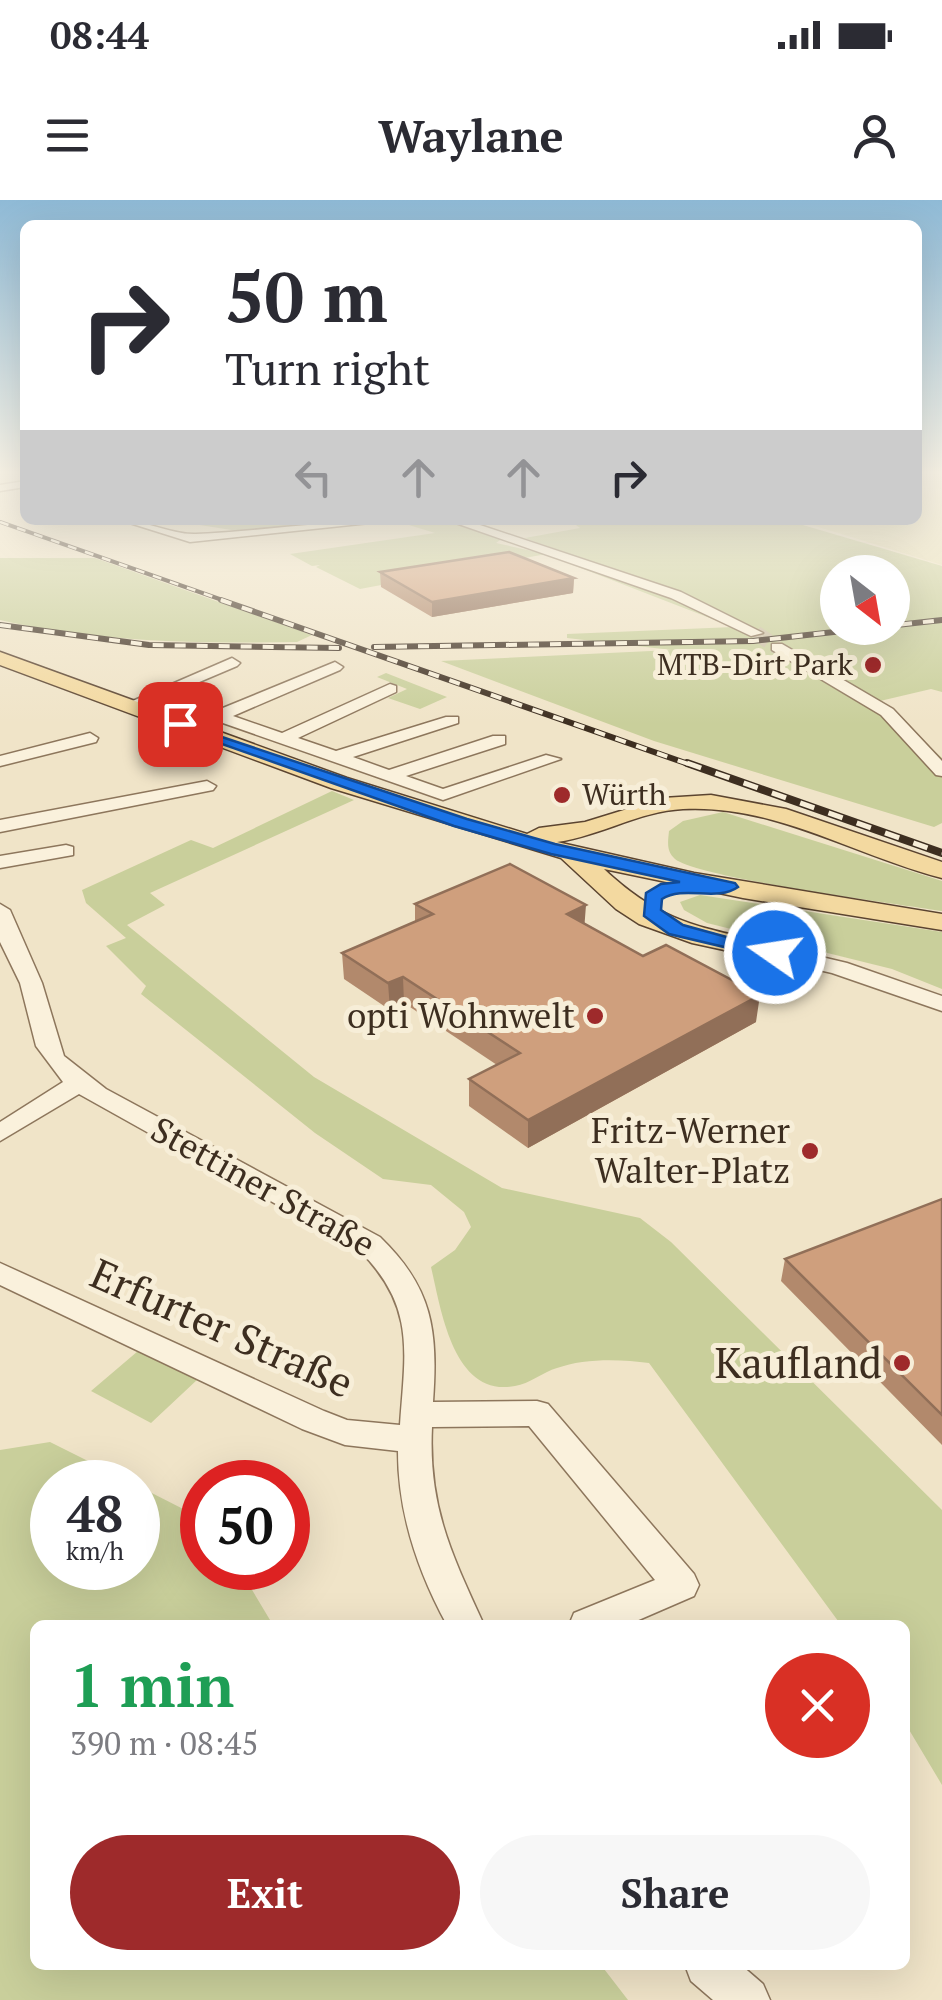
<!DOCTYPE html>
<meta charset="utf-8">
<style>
:root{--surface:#fff;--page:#f7f7f7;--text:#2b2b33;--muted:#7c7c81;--accent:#9e2a2b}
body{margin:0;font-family:"PT Serif",serif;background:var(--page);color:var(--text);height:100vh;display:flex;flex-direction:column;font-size:38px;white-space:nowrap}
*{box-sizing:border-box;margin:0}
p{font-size:32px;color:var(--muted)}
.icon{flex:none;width:55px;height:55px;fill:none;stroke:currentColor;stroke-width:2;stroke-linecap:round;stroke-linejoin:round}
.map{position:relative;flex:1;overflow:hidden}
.side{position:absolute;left:30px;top:1420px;width:880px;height:350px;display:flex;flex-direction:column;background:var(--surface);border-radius:15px;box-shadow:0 10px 40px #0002}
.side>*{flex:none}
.top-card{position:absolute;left:20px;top:20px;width:902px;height:305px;border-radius:15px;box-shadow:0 10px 40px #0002;background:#fff;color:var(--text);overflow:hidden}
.needle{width:65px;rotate:149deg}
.fabs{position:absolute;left:820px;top:355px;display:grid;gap:20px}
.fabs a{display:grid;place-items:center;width:90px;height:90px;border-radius:50%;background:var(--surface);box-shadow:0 10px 40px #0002;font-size:50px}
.speed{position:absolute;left:30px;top:1260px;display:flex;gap:20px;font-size:50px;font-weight:700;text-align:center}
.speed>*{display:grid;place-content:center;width:130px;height:130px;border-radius:50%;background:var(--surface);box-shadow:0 10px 40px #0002;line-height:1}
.speed small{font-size:25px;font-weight:400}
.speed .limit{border:15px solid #d22;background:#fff;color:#111}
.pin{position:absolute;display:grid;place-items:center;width:85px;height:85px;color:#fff;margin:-42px;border-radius:20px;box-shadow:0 5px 15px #0006}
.me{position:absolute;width:110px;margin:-55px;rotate:283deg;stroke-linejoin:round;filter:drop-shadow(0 0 8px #0008)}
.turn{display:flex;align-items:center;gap:35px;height:210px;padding:0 40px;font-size:45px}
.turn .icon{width:130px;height:130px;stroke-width:2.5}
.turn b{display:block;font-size:70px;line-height:85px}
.lanes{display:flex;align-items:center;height:95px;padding:0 40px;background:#0003;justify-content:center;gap:50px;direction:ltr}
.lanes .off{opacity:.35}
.round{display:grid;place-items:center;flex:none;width:105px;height:105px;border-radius:52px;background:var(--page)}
.head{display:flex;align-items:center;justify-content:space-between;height:170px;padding:0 40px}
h1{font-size:60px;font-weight:700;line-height:75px;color:#1e9e55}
.primary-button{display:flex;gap:20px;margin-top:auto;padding:20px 40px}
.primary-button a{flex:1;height:115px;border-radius:60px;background:var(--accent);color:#fff;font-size:40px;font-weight:700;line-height:115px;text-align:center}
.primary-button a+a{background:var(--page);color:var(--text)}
.status{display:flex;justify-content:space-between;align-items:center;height:70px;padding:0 50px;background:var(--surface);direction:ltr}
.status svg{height:28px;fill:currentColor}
header{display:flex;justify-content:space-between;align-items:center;height:130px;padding:0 40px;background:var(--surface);font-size:45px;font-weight:700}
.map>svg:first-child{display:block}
</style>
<div class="status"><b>08:44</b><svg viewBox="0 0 49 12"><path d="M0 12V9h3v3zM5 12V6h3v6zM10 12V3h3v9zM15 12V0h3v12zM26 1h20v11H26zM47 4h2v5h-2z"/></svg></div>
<header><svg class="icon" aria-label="menu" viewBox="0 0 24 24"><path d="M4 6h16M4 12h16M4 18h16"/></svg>Waylane<svg class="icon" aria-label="person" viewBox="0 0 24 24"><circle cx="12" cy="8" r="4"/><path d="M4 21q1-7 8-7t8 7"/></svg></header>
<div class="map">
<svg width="942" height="1800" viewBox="0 0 942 1800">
<rect width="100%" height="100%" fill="#f0e4c8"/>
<path fill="#e6deb5" d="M918,272H942V365L796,320H918Z"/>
<path fill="#c9cf9b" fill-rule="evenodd" d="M484,320L487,322L478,327L503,338L496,343L546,354L360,389L316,367L320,365L312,366L290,354L435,333L399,322Z
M569,320H786L942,366V492L931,489L880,501L942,558V623L934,627L654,541L441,461L672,450L567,438V434L733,427L560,360L568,355L525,338L580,328ZM838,372H892V428H838Z
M0,358H95L312,435L297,442C198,444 97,442 0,420Z
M386,473L447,497L420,509L388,498L407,489L377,477Z
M332,591L354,600L150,693L165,705L127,725L314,877L502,988L640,1018L671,1042L942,1310V1585L905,1523V1425H841L649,1163C621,1159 584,1158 557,1168C543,1172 529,1184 515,1186C453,1198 441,1109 431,1067L455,1050L471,1027L464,1012L431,985L383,979L315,933L141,794L146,786L106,746L126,738L86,703L82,690L191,640L213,648Z
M723,612L942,681V711C899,704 698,678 675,659C666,651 668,642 669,631L683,621Z
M700,695L942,732V789L892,769L707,723L684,710L680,702Z
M138,1151L198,1179L151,1223L91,1191Z
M50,1242L130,1282H52V1368H138V1286L193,1314L202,1324V1368H239L273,1425H35V1765H601L628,1800H0V1250Z"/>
<path fill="#bfc49a" d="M168,320H362L244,332Z"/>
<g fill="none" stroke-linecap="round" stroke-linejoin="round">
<path stroke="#ccc0a6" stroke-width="15" stroke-dasharray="15 8" stroke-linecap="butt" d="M756,433L777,447"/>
<g stroke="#8d765c" stroke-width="3">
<path id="minor" d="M25,281V287L0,291V285Z
M120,320C146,320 171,335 196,334C264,331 330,320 398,320L190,342Z
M447,320H465L681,392L763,433L751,436L671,398Z
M772,444H782L893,509L942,561V576L936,575L881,515L772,450Z
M232,458L240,463L237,466L171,494L218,510L335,462L343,467L340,470L233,516L282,533L390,484L396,486V492L298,538L336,551L446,517H458V523L353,557L389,570L493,536H505V544L406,576L443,589L546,555L561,559L443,600L157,500L129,511L121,506Z
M90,533L98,538L96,542L0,566V556Z
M207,581L216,586L213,590L0,632V620Z
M66,645L73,647V655L0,668V656Z
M0,704L10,710L42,783L64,856L106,889L380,1037C433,1088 438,1131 433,1202L537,1201L548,1204L694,1374L699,1385L694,1396L627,1425H569L574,1413L655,1380L529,1226L432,1227C428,1307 452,1355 484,1425H447C417,1370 398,1313 398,1251L345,1245L302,1229L0,1085V1063L324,1211L347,1220L400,1225C405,1152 416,1107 360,1051L79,894L0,941V922L63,882L36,846L20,783L0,742Z
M775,746L847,763L942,796V811L832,773L767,758L764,753L767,748Z
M685,1765H741L763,1784L770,1800H713L691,1781Z"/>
</g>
<g stroke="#5b4430" stroke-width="3">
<path id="major" d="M0,452L347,578L527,634L539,628L585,622L663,598L711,595L786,609L942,662V678C856,656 775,604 683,609C640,611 600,636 557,642L694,673L942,714V730L743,698L604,669C667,728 705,727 785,747L789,753L775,761L692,743L639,724L616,709L561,658L331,588L0,465Z"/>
</g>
<use href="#minor" fill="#faf1dc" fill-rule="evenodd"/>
<use href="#major" fill="#f3d9a0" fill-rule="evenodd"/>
<g stroke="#3d2e20" stroke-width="4">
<path id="rail-far2" d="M0,322L228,402"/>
</g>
<g stroke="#3d2e20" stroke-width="6">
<path id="rail-far1" d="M221,400L694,566
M0,425L149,445L339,448
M374,447L753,441L942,420"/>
</g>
<g stroke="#3d2e20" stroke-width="8">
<path id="rail" d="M687,563L942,653"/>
</g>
<use href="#rail-far2" stroke="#f7eed8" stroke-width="2.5" stroke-dasharray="9" stroke-linecap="butt"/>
<use href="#rail-far1" stroke="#f7eed8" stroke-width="4" stroke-dasharray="11" stroke-linecap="butt"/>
<use href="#rail" stroke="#f7eed8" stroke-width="5" stroke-dasharray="15" stroke-linecap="butt"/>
</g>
<path fill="#b2896c" d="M380,372L574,378L573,393L432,417L381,387Z
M415,704L585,724L756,822L528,948L469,906V879L497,865L404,803L390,810L344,779L342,753L415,722Z
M942,999V1245L781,1081L785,1059Z"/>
<path fill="#916f58" d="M574,378L573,393L432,417V402Z
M586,705L584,731L567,714Z
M403,777L404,803L390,810L388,783Z
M760,795L756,822L528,948V920Z"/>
<path fill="#cf9f7d" stroke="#916f58" stroke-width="2.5" d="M509,352L574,378L432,402L380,372Z
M510,664L586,705L567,714L643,756L666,745L760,795L528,920L469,879L520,853L403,777L388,783L342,753L433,714L415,704Z
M942,999V1215L785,1059Z"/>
<linearGradient id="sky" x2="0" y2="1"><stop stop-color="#8fbad6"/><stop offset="0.52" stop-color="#f8f3e6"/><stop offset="1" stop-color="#f8f3e6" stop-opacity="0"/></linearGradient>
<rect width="942" height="524" fill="url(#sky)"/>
<path fill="#1a73e8" stroke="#114b97" stroke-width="2.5" d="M174,521L467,619L555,644L735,683L738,687C717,702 684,685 662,699L661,710L683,725L785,753L775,759L669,734L644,716L646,693L661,684L680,682L551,654L454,626L174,527Z"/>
<g fill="#9e2a2b" stroke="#f7eed8" stroke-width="4">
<circle cx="873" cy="465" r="10"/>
<circle cx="562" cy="595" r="10"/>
<circle cx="595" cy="816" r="10"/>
<circle cx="810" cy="951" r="10"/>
<circle cx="902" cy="1163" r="10"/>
</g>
<g text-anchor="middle" stroke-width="10" stroke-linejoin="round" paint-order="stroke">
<g font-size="30" fill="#3d2e20" stroke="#f7eed8" text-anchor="end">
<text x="853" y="475">MTB-Dirt Park</text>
<text x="582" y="605" text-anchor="start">Würth</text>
</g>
<g font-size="35" fill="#3d2e20" stroke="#f7eed8" text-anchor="end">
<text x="575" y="828">opti Wohnwelt</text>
<text x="790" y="943">Fritz-Werner<tspan x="790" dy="40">Walter-Platz</tspan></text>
</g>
<g font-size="35" fill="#3d2e20" stroke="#f7eed8">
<text transform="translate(263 987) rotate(29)" y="12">Stettiner Straße</text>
</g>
<g font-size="42" fill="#3d2e20" stroke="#f7eed8">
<text transform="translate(222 1128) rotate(24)" y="15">Erfurter Straße</text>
</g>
<g font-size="42" fill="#3d2e20" stroke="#f7eed8" text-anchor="end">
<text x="882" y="1178">Kaufland</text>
</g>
</g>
</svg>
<div class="fabs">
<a><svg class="needle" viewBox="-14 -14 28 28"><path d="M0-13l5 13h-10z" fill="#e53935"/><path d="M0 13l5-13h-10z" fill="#7c7c81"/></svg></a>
</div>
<div class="speed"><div>48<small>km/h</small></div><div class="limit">50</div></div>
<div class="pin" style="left:180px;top:524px;background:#d93025"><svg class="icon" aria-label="arrive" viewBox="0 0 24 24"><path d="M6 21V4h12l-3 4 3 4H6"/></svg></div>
<svg class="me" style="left:775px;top:753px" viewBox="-20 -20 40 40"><circle r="17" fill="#1a73e8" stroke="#fff" stroke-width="3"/><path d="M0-11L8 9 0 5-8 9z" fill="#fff"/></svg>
<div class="top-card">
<div class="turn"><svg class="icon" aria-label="right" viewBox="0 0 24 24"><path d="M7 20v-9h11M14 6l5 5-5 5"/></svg><div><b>50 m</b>Turn right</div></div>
<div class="lanes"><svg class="icon off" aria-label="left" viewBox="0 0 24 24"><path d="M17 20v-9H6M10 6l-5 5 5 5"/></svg><svg class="icon off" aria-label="ahead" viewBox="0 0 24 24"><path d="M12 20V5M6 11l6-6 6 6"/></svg><svg class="icon off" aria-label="ahead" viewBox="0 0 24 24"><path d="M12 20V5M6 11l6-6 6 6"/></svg><svg class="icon" aria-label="right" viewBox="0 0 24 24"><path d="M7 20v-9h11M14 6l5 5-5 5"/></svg></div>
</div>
<section class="side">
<div class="head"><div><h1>1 min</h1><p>390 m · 08:45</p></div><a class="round" style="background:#d93025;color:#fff"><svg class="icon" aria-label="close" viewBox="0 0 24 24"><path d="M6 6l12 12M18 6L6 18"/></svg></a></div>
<div class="primary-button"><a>Exit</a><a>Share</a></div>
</section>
</div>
